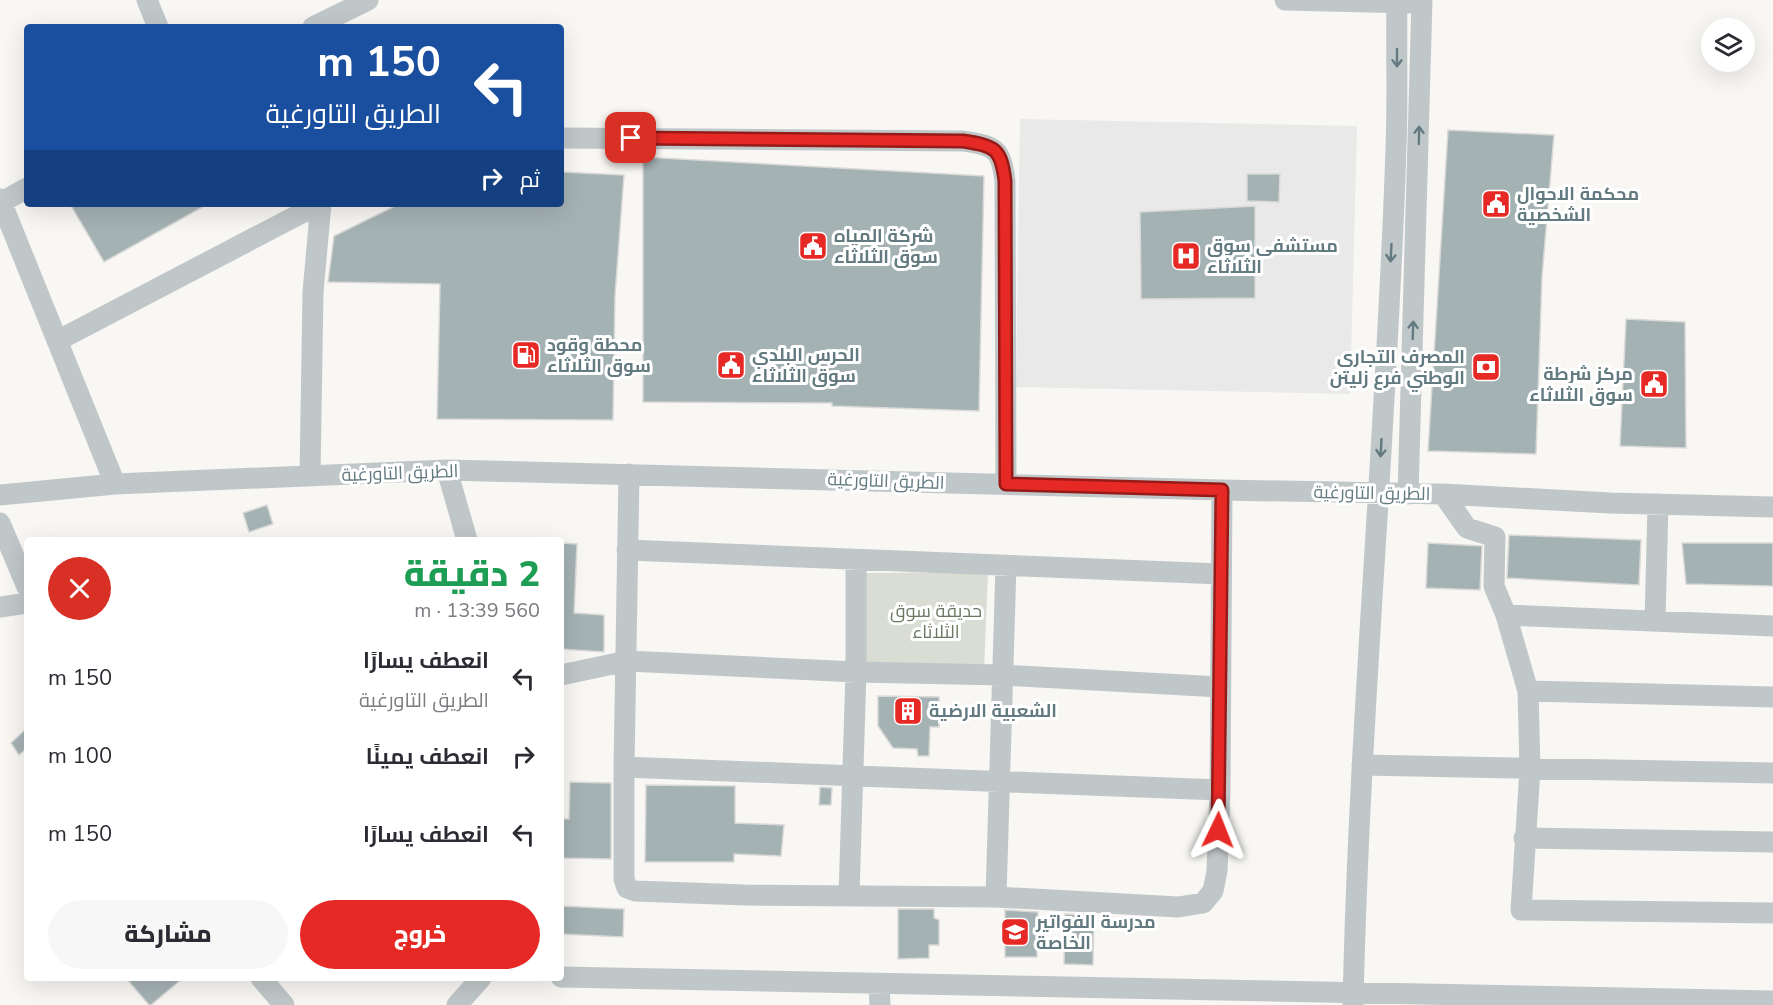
<!DOCTYPE html>
<html lang="ar">
<meta charset="utf-8">
<style>
:root{--surface:#fff;--page:#f7f7f7;--text:#2b2b33;--muted:#7c7c81;--accent:#e72925}
body{margin:0;font-family:"Nunito Sans",Cairo,sans-serif;background:var(--page);color:var(--text);direction:rtl;height:100vh;display:flex;flex-direction:column;font-size:22px;white-space:nowrap}
*{box-sizing:border-box;margin:0}
p{font-size:20px;color:var(--muted)}
.icon{flex:none;width:33px;height:33px;fill:none;stroke:currentColor;stroke-width:2;stroke-linecap:round;stroke-linejoin:round}
.map{position:relative;flex:1;overflow:hidden;direction:ltr}
.panel{position:absolute;left:24px;top:537px;width:540px;height:444px;display:flex;flex-direction:column;background:var(--surface);border-radius:6px;box-shadow:0 6px 24px #0002;direction:rtl}
.panel>*{flex:none}
.banner{position:absolute;left:24px;top:24px;width:540px;height:183px;border-radius:6px;box-shadow:0 6px 24px #0002;direction:rtl;background:#1a4fa0;color:#fff;overflow:hidden}
.controls{position:absolute;left:1701px;top:18px;display:grid;gap:12px}
.controls a{display:grid;place-items:center;width:54px;height:54px;border-radius:50%;background:var(--surface);box-shadow:0 6px 24px #0002;font-size:30px}
.pin{position:absolute;display:grid;place-items:center;width:51px;height:51px;color:#fff;margin:-26px;border-radius:12px;box-shadow:0 3px 9px #0006}
.me{position:absolute;width:66px;margin:-33px;rotate:2deg;stroke-linejoin:round;filter:drop-shadow(0 0 4px #0008)}
.turn{display:flex;align-items:center;gap:21px;height:126px;padding:0 24px;font-size:27px}
.turn .icon{width:78px;height:78px;stroke-width:2.5}
.turn b{display:block;font-size:42px;line-height:51px}
.then{display:flex;align-items:center;height:57px;padding:0 24px;background:#0003;gap:12px;font-size:22px}
.round{display:grid;place-items:center;flex:none;width:63px;height:63px;border-radius:32px;background:var(--page)}
.summary{display:flex;align-items:center;justify-content:space-between;height:102px;padding:0 24px}
h1{font-size:36px;font-weight:800;line-height:45px;color:#1e9e55}
.primary-button{display:flex;gap:12px;margin-top:auto;padding:12px 24px}
.primary-button a{flex:1;height:69px;border-radius:36px;background:var(--accent);color:#fff;font-size:24px;font-weight:800;line-height:69px;text-align:center}
.primary-button a+a{background:var(--page);color:var(--text)}
ul{padding:0;list-style:none}
li{display:flex;align-items:center;gap:18px;height:78px;padding:0 24px}
li div{flex:1}
li b{display:block;font-size:22px}
li em{font-style:normal}
.map>svg:first-child{display:block}
</style>
<div class="map">
<svg width="1773" height="1005" viewBox="0 0 1773 1005">
<rect width="100%" height="100%" fill="#f8f7f4"/>
<path fill="#e8e9e8" d="M1020,119L1357,126L1350,394L1016,387Z"/>
<path fill="#d9ddd3" d="M988,572L984,671L858,667L863,573Z"/>
<path fill="#a5b2b4" stroke="#d9d9d7" stroke-width="1.5" d="M1448,130L1554,135L1542,277L1536,454L1428,451Z
M643,157L984,176L979,411L832,406V403L643,402Z
M561,172L624,175L615,296L613,420L437,419L440,284L328,282L334,236L399,204H561Z
M1247,174H1280L1279,202L1247,201Z
M70,204H208L104,262Z
M1255,206V298L1141,299L1140,212Z
M1626,319L1685,322L1686,448L1620,446Z
M267,505L273,524L249,532L243,513Z
M1509,535L1641,540L1639,585L1507,578Z
M561,543L577,544L574,613L604,615V652L561,649Z
M1428,543L1482,546L1480,590L1426,588Z
M1682,543H1773V586L1686,584Z
M878,696L939,697V727H930L929,756H918L917,749L893,748L878,726Z
M27,728V748L19,755L11,743Z
M570,782L611,783V859L561,858L562,819H569Z
M646,785L735,786V823L784,825L781,856L734,854V862H645Z
M820,787L832,788L831,805H819Z
M561,906L624,909L623,937L561,934Z
M898,909H934V918L939,920V945H929V958L898,959Z
M1005,910L1038,912L1037,957H1005Z
M1065,914L1094,915L1093,965L1064,964Z
M126,978H183L151,1005H149Z"/>
<g fill="none" stroke-linecap="round" stroke-linejoin="round">
<path stroke="#c0c7c9" stroke-width="21" d="M147,0L158,27
M1285,0L1410,3
M313,27L368,0
M561,138L963,141C995,146 1001,148 1005,181L1006,484
M0,199L115,484
M2,202L27,188
M57,341L319,204
M447,470L467,540
M629,474L624,767V879L627,888L635,891L745,895L996,897L1178,907L1203,903L1213,891L1217,871L1220,790L1222,490
M310,476L313,292L321,204
M1408,494L1422,0
M1443,494L1467,528L1495,537L1494,586L1506,615L1528,691L1530,769L1521,910L1773,913
M0,495L115,484L447,470L1222,490L1443,494L1610,503L1773,507
M0,523L27,587
M627,550L1221,574
M0,607L27,603
M1506,615L1773,626
M1655,621L1658,504
M561,675L627,661L856,672L1003,675L1220,687
M1528,691L1773,697
M1362,765L1773,773
M624,767L1220,790
M1524,838L1773,842
M849,895L856,672V560
M996,897L1006,565
M561,977L1773,1001
M261,978L284,1005
M879,984L880,1005
M457,1005L481,978
M1353,1005C1359,719 1387,433 1396,147C1398,98 1396,49 1397,0"/>
</g>
<defs><path id="oneway-shaft" d="M-6 0H5M1.5-3L5.5 0L1.5 3" fill="none" stroke-width="1.6" stroke-linecap="round" stroke-linejoin="round" transform="scale(1.5)"/></defs>
<g stroke="#627a80">
<use href="#oneway-shaft" transform="translate(1397 58) rotate(90)"/>
<use href="#oneway-shaft" transform="translate(1419 135) rotate(-89)"/>
<use href="#oneway-shaft" transform="translate(1391 253) rotate(93)"/>
<use href="#oneway-shaft" transform="translate(1413 330) rotate(-88)"/>
<use href="#oneway-shaft" transform="translate(1381 448) rotate(93)"/>
</g>
<g fill="none" stroke-linecap="round" stroke-linejoin="round">
<g stroke="#961b18" stroke-width="15">
<path id="route" d="M631,138L963,141C995,146 1001,148 1005,181L1006,484L1222,490L1218,830"/>
</g>
<use href="#route" stroke="#e72925" stroke-width="10"/>
</g>
<defs>
<g id="civic-square" transform="scale(1.5)"><rect x="-9" y="-9" width="18" height="18" rx="4" fill="#e72925" stroke="#fff"/><path d="M-.6-6.5H3V-4.5H.6V-3L4-1V1h2V6H-6V1h2V-1L-.6-3ZM-1.2 2.5V6h2.4V2.5Z" fill="#fff"/></g>
<g id="hospital-square" transform="scale(1.5)"><rect x="-9" y="-9" width="18" height="18" rx="4" fill="#e72925" stroke="#fff"/><path d="M-5-5h3v3.5h4V-5h3V5h-3V1.5h-4V5h-3Z" fill="#fff"/></g>
<g id="fuel-square" transform="scale(1.5)"><rect x="-9" y="-9" width="18" height="18" rx="4" fill="#e72925" stroke="#fff"/><path d="M-5.5-6h7V0h2V4h1.3V-2.5L3-4.5l.8-.8L6-3V5H2.5V1h-1V6h-7ZM-4.2-4.7v3.2H.2V-4.7Z" fill="#fff"/></g>
<g id="bank-square" transform="scale(1.5)"><rect x="-9" y="-9" width="18" height="18" rx="4" fill="#e72925" stroke="#fff"/><path d="M-6-4H6V4H-6ZM0-2.3a2.3 2.3 0 1 0 0 4.6a2.3 2.3 0 1 0 0-4.6Z" fill="#fff"/></g>
<g id="building-square" transform="scale(1.5)"><rect x="-9" y="-9" width="18" height="18" rx="4" fill="#e72925" stroke="#fff"/><path d="M-4-6H4V6H1V3H-1V6H-4ZM-2.5-4.3h1.7v1.8h-1.7ZM.8-4.3h1.7v1.8H.8ZM-2.5-1h1.7V.8h-1.7ZM.8-1h1.7V.8H.8Z" fill="#fff"/></g>
<g id="school-square" transform="scale(1.5)"><rect x="-9" y="-9" width="18" height="18" rx="4" fill="#e72925" stroke="#fff"/><path d="M0-5L7-2L0 1L-7-2ZM-4 1L0 2.5L4 1V4Q0 6-4 4Z" fill="#fff"/></g>
</defs>
<g fill-rule="evenodd">
<use href="#civic-square" x="1496" y="204"/>
<use href="#civic-square" x="813" y="246"/>
<use href="#hospital-square" x="1186" y="256"/>
<use href="#fuel-square" x="526" y="355"/>
<use href="#civic-square" x="731" y="365"/>
<use href="#bank-square" x="1486" y="367"/>
<use href="#civic-square" x="1654" y="384"/>
<use href="#building-square" x="908" y="711"/>
<use href="#school-square" x="1015" y="932"/>
</g>
<g text-anchor="middle" stroke-width="6" stroke-linejoin="round" paint-order="stroke">
<g font-size="18" font-weight="bold" fill="#627a80" stroke="#fff" text-anchor="start">
<text x="1517" y="200">محكمة الاحوال<tspan x="1517" dy="21">الشخصية</tspan></text>
<text x="834" y="242">شركة المياه<tspan x="834" dy="21">سوق الثلاثاء</tspan></text>
<text x="1207" y="252">مستشفى سوق<tspan x="1207" dy="21">الثلاثاء</tspan></text>
<text x="547" y="351">محطة وقود<tspan x="547" dy="21">سوق الثلاثاء</tspan></text>
<text x="752" y="361">الحرس البلدي<tspan x="752" dy="21">سوق الثلاثاء</tspan></text>
<text x="1465" y="363" text-anchor="end">المصرف التجاري<tspan x="1465" dy="21">الوطني فرع زليتن</tspan></text>
<text x="1633" y="380" text-anchor="end">مركز شرطة<tspan x="1633" dy="21">سوق الثلاثاء</tspan></text>
<text x="929" y="717">الشعبية الارضية</text>
<text x="1036" y="928">مدرسة الفواتير<tspan x="1036" dy="21">الخاصة</tspan></text>
</g>
<g font-size="18" fill="#627a80" stroke="#fff">
<text transform="translate(400 473) rotate(-2)" y="6">الطريق التاورغية</text>
<text transform="translate(886 481) rotate(2)" y="6">الطريق التاورغية</text>
<text transform="translate(1372 493) rotate(1)" y="6">الطريق التاورغية</text>
</g>
<g font-size="18" fill="#6a7861" stroke="#fff">
<text x="936" y="617">حديقة سوق<tspan x="936" dy="21">الثلاثاء</tspan></text>
</g>
</g>
</svg>
<div class="controls">
<a><svg class="icon" aria-label="layers" viewBox="0 0 24 24"><path d="M12 4l9 5-9 5-9-5zM3 14l9 5 9-5"/></svg></a>
</div>
<div class="pin" style="left:631px;top:138px;background:#d93025"><svg class="icon" aria-label="arrive" viewBox="0 0 24 24"><path d="M6 21V4h12l-3 4 3 4H6"/></svg></div>
<svg class="me" style="left:1218px;top:830px" viewBox="-20 -20 40 40"><path d="M0-17L14 15 0 8-14 15z" fill="#e72925" stroke="#fff" stroke-width="4"/></svg>
<div class="banner">
<div class="turn"><svg class="icon" aria-label="left" viewBox="0 0 24 24"><path d="M17 20v-9H6M10 6l-5 5 5 5"/></svg><div><b>150 m</b>الطريق التاورغية</div></div>
<div class="then">ثم<svg class="icon" aria-label="right" viewBox="0 0 24 24"><path d="M7 20v-9h11M14 6l5 5-5 5"/></svg></div>
</div>
<section class="panel">
<div class="summary"><div><h1>2 دقيقة</h1><p>560 m · 13:39</p></div><a class="round" style="background:#d93025;color:#fff"><svg class="icon" aria-label="close" viewBox="0 0 24 24"><path d="M6 6l12 12M18 6L6 18"/></svg></a></div>
<ul>
<li><svg class="icon" aria-label="left" viewBox="0 0 24 24"><path d="M17 20v-9H6M10 6l-5 5 5 5"/></svg><div><b>انعطف يسارًا</b><p>الطريق التاورغية</p></div><em>150 m</em></li>
<li><svg class="icon" aria-label="right" viewBox="0 0 24 24"><path d="M7 20v-9h11M14 6l5 5-5 5"/></svg><div><b>انعطف يمينًا</b></div><em>100 m</em></li>
<li><svg class="icon" aria-label="left" viewBox="0 0 24 24"><path d="M17 20v-9H6M10 6l-5 5 5 5"/></svg><div><b>انعطف يسارًا</b></div><em>150 m</em></li>
</ul>
<div class="primary-button"><a>خروج</a><a>مشاركة</a></div>
</section>
</div>
